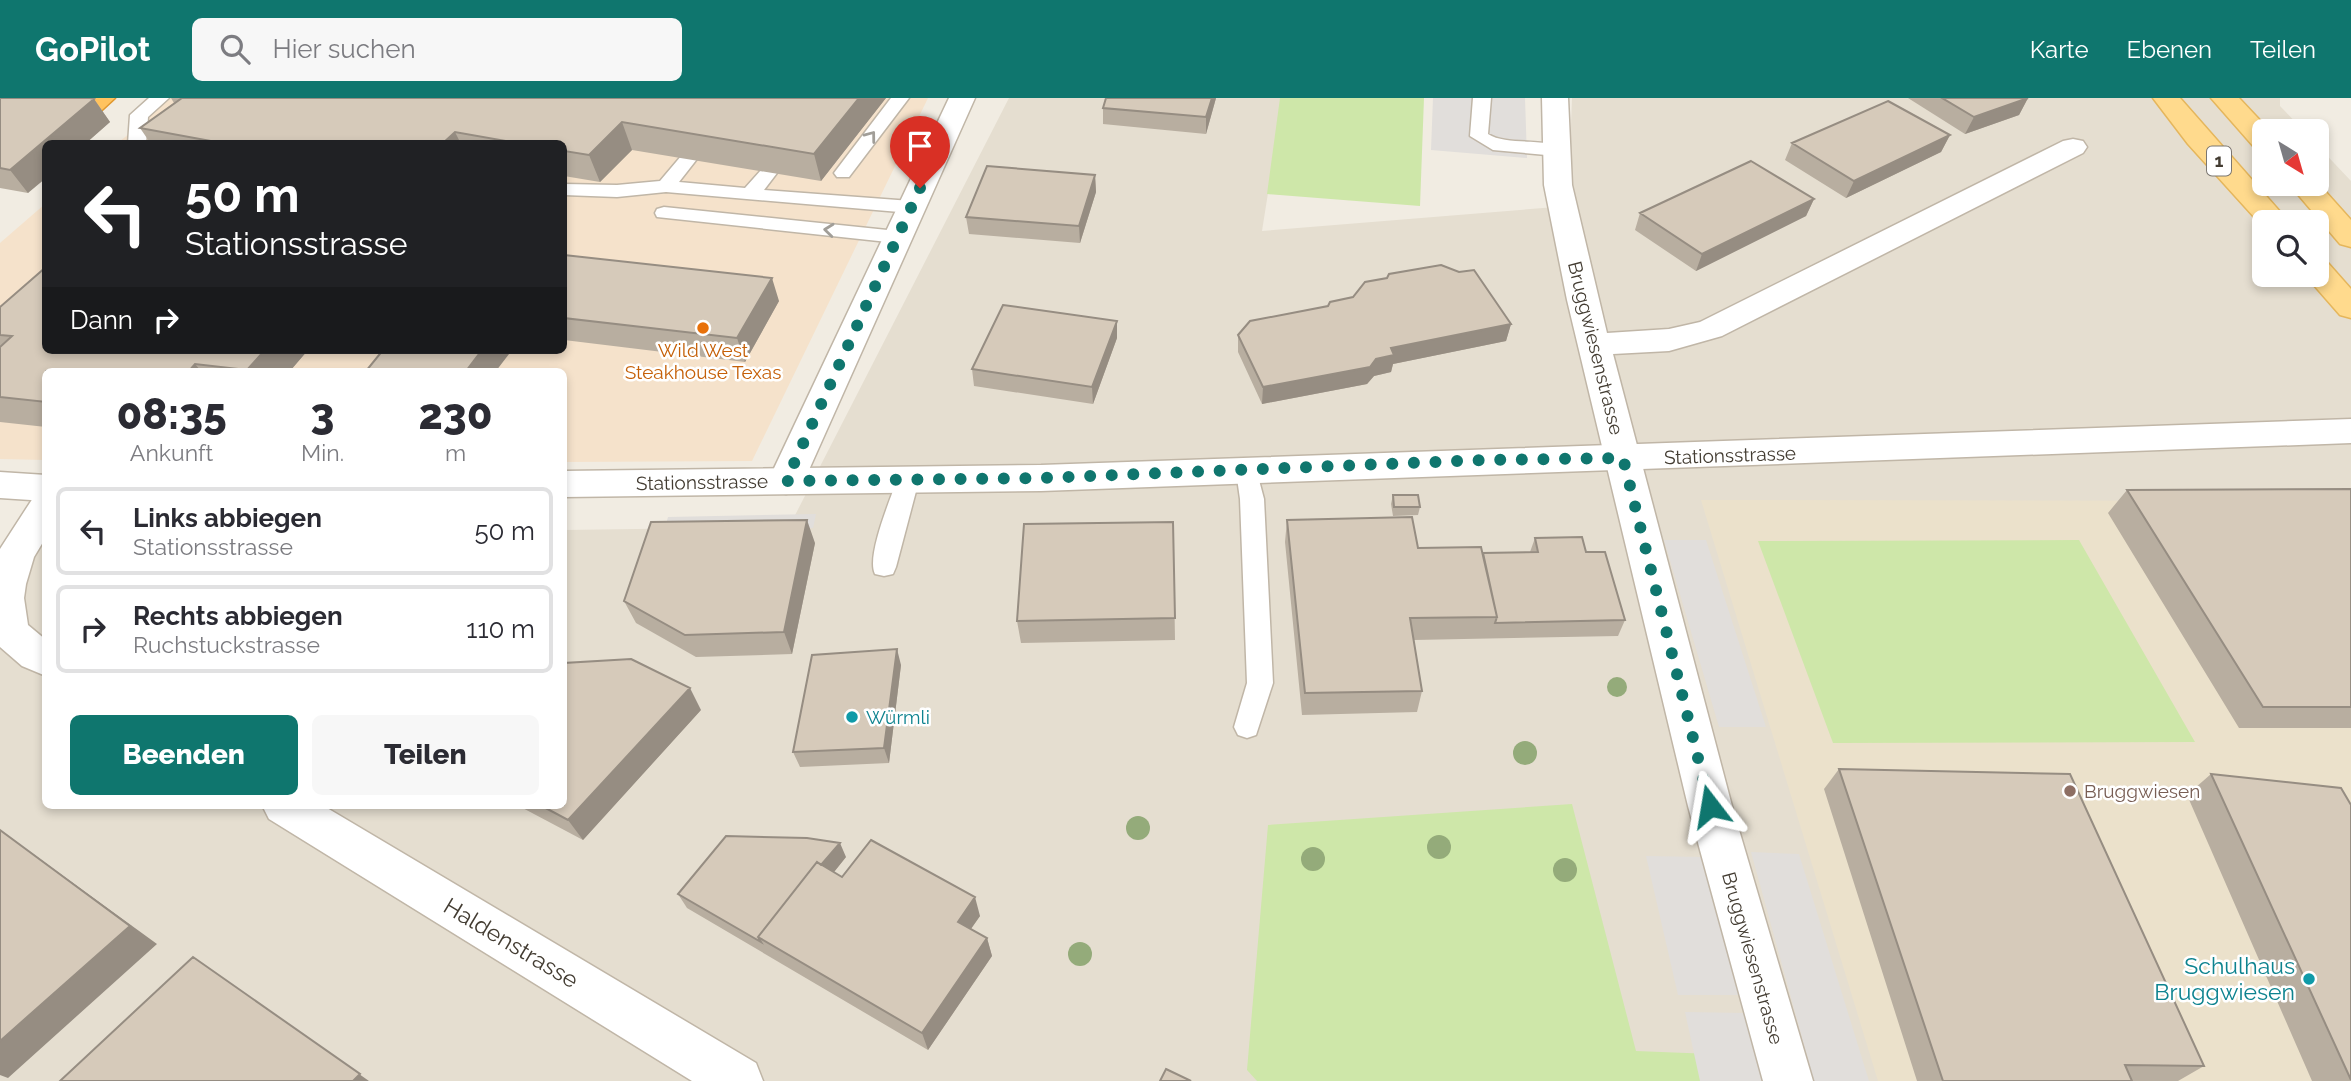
<!DOCTYPE html>
<html lang="de">
<meta charset="utf-8">
<style>
:root{--surface:#fff;--page:#f7f7f7;--text:#2b2b33;--muted:#7c7c81;--line:#e1e1e2;--accent:#0f766e}
body{margin:0;font-family:Raleway,sans-serif;background:var(--page);color:var(--text);height:100vh;display:flex;flex-direction:column;font-size:26px;white-space:nowrap}
*{box-sizing:border-box;margin:0}
p{font-size:23px;color:var(--muted)}
.icon{flex:none;width:38px;height:38px;fill:none;stroke:currentColor;stroke-width:2;stroke-linecap:round;stroke-linejoin:round}
.map{position:relative;flex:1;overflow:hidden}
.details{position:absolute;left:42px;top:270px;width:525px;height:441px;display:flex;flex-direction:column;background:var(--surface);border-radius:10px;box-shadow:0 4px 10px #0003}
.details>*{flex:none}
.hud{position:absolute;left:42px;top:42px;width:525px;height:214px;border-radius:10px;box-shadow:0 4px 10px #0003;background:#202124;color:#fff;overflow:hidden}
.needle{width:46px;rotate:143deg}
.buttons{position:absolute;left:2252px;top:21px;display:grid;gap:14px}
.buttons a{display:grid;place-items:center;width:77px;height:77px;border-radius:10px;background:var(--surface);box-shadow:0 4px 10px #0003;font-size:35px}
.pin{position:absolute;display:grid;place-items:center;width:60px;height:60px;color:#fff;margin:-72px -30px;border-radius:50% 50% 50% 0;rotate:-45deg;box-shadow:0 0 7px #0007}
.pin .icon{rotate:45deg}
.me{position:absolute;width:77px;margin:-38px;rotate:346deg;stroke-linejoin:round;filter:drop-shadow(0 0 5px #0008)}
.turn{display:flex;align-items:center;gap:24px;height:147px;padding:0 28px;font-size:32px}
.turn .icon{width:91px;height:91px;stroke-width:2.5}
.turn b{display:block;font-size:49px;line-height:60px}
.then{display:flex;align-items:center;height:66px;padding:0 28px;background:#0003;gap:14px;font-size:26px}
.eta{display:flex;justify-content:space-evenly;align-items:center;height:119px;text-align:center}
.eta b{font-size:42px;font-weight:800;line-height:49px}
.action{display:flex;gap:14px;margin-top:auto;padding:14px 28px}
.action a{flex:1;height:80px;border-radius:10px;background:var(--accent);color:#fff;font-size:28px;font-weight:800;line-height:80px;text-align:center}
.action a+a{background:var(--page);color:var(--text)}
ul{padding:0;list-style:none}
li{display:flex;align-items:center;gap:21px;height:88px;margin:0 14px 10px;padding:0 14px;border:4px solid var(--line);border-radius:10px}
li div{flex:1}
li b{display:block;font-size:26px}
li em{font-style:normal}
header{display:flex;align-items:center;gap:42px;box-sizing:border-box;height:98px;padding:0 35px;background:var(--accent);color:#fff}
header strong{font-size:33px}
nav{display:flex;gap:38px;margin-inline-start:auto;font-size:24px}
.search{width:490px;height:63px;background:var(--page);display:flex;align-items:center;gap:18px;box-sizing:border-box;padding:0 24px;border-radius:10px;color:var(--muted);font-size:26px}
.map>svg:first-child{display:block}
</style>
<header>
<strong>GoPilot</strong>
<div class="search"><svg class="icon" aria-label="search" viewBox="0 0 24 24"><circle cx="10" cy="10" r="6"/><path d="M15 15l6 6"/></svg>Hier suchen</div>
<nav><a>Karte</a><a>Ebenen</a><a>Teilen</a></nav>
</header>
<div class="map">
<svg width="2351" height="983" viewBox="0 0 2351 983">
<rect width="100%" height="100%" fill="#f1ece2"/>
<path fill="#e5ded0" fill-rule="evenodd" d="M1009,0H1283L1262,133L1568,108L1572,0H2280V8L2304,33H2264V86H2317V47L2351,83V983H0V451L45,447L46,707H564V432L789,429ZM2264,124H2317V177H2264Z"/>
<path fill="#f5e2cb" d="M171,0H928L752,363L564,364V273H46L45,362L0,361V145L45,106L46,252H564V46L118,45Z"/>
<path fill="#ebe1cb" d="M1701,402L2351,403V983H1878Z"/>
<path fill="#cee7a9" d="M1280,0H1424L1420,108L1267,96Z
M2079,442L2195,644L1833,645L1758,443Z
M1572,706L1636,953L1737,957L1744,983H1257L1247,972L1268,727Z"/>
<path fill="#e1dedb" d="M1433,0H1525L1527,60L1431,52Z
M816,416L813,430L664,433L668,419Z
M1664,442H1706L1766,629H1719Z
M1751,754L1799,756L1869,983H1814Z
M1646,758L1703,759L1740,897H1678Z
M1685,914L1744,915L1762,983H1700Z"/>
<g fill="none" stroke-linecap="round" stroke-linejoin="round">
<g stroke="#c0b6a7" stroke-width="3">
<path id="service" d="M149,0H169L148,19L146,46H128L130,17Z
M891,0H909L849,79H837L834,75L837,71Z
M1473,0H1491L1488,36C1508,49 1552,38 1566,53L1557,58L1493,52L1470,38Z
M688,56L697,61L679,84L745,90L762,71L768,70L777,75L764,92L911,103L920,109L911,115L666,94L617,99L564,97V86L617,87L660,83L682,57Z
M664,109L897,133L907,139L897,145L657,119L655,115L657,111Z
M1247,365L1255,367L1264,401L1273,585L1256,637L1247,640L1238,637L1234,629L1247,585L1240,401L1236,373L1239,367Z
M908,374L916,376L919,382L896,469L893,476L884,478L875,476C866,459 890,402 897,382L900,376Z"/>
</g>
<g stroke="#c0b6a7" stroke-width="3">
<path id="minor" d="M949,0H975L804,383L799,392L786,396L773,392L768,383Z
M1542,0H1568L1572,87L1607,235L1669,231L1700,224L2063,43L2073,41L2083,43L2087,49L2083,55L1722,238L1669,253L1613,256L1732,708L1813,983H1763L1688,708L1567,202L1544,87Z
M46,397V439L34,459L26,486L24,500L28,527L46,542V578L22,568L0,549V451L33,400Z
M262,707H322L756,965L763,983H692L269,721Z"/>
</g>
<g stroke="#c0b6a7" stroke-width="3">
<path id="tertiary" d="M2351,321V345L1041,393L564,399V373L1041,367Z
M0,374L46,377V403L0,400Z"/>
</g>
<g stroke="#e5b65c" stroke-width="3">
<path id="primary" d="M2153,0H2180L2289,124H2264V130L2188,46Z
M2211,0H2239L2270,33H2264V51L2254,49Z
M2317,84L2351,122V149L2340,146L2289,86Z
M2317,162L2328,165L2351,191V220L2340,217L2305,177H2317Z"/>
</g>
<g stroke="#e0972d" stroke-width="3">
<path id="motorway" d="M86,0H115L65,46H46V54L38,52L34,46L38,40Z"/>
</g>
<use href="#service" fill="#fff" fill-rule="evenodd"/>
<use href="#minor" fill="#fff" fill-rule="evenodd"/>
<use href="#tertiary" fill="#fff" fill-rule="evenodd"/>
<use href="#primary" fill="#ffda8d" fill-rule="evenodd"/>
<use href="#motorway" fill="#ffc35f" fill-rule="evenodd"/>
</g>
<g fill="#94ab7a">
<circle cx="1617" cy="589" r="10"/>
<circle cx="1525" cy="655" r="12"/>
<circle cx="1138" cy="730" r="12"/>
<circle cx="1439" cy="749" r="12"/>
<circle cx="1313" cy="761" r="12"/>
<circle cx="1565" cy="772" r="12"/>
<circle cx="1080" cy="856" r="12"/>
</g>
<path fill="#b8aea0" d="M0,0L94,1L110,24L85,46H46L28,95L0,90Z
M171,0H886L821,83L632,52L600,84L564,78V46H151L140,30L174,5Z
M1106,0H1216L1206,36L1103,26V10Z
M1908,0H2028L2019,17L1965,36Z
M1950,37L1941,54L1846,100L1785,62L1792,45Z
M1095,77L1096,94L1080,145L969,136L966,119Z
M1814,101L1806,118L1696,173L1635,132L1640,115Z
M564,157L779,203L745,264L564,242Z
M0,209L308,252L290,273H46V329L0,324Z
M1511,226L1506,243L1393,266L1391,274L1374,278L1367,286L1262,306L1238,254V237Z
M1117,240L1093,306L974,288L972,271Z
M2351,391V630H2239L2108,415L2127,392Z
M1393,397L1420,409L1418,417L1393,418L1391,406Z
M1287,422L1418,450L1483,455L1530,454L1535,440L1586,454L1625,522L1618,538L1414,542L1422,593L1417,614L1302,617L1285,444Z
M1173,424L1175,542L1021,545L1017,523Z
M815,445L792,556L696,559L636,525L624,503Z
M901,567L889,665L800,669L793,654Z
M701,612L583,742L517,707H564Z
M1839,671L2204,968L2178,983H1917L1824,691Z
M2211,676L2351,983H2312L2187,697Z
M846,759L834,774L842,779L980,818L971,831L987,840L992,858L928,952L687,810L678,796Z"/>
<path fill="#968d82" d="M859,0H886L821,83L814,56Z
M1212,0H1216L1206,36V19Z
M2028,0L2019,17L1965,36L1974,19Z
M94,1L110,24L85,46H46V80L28,95L10,72Z
M622,24L632,52L600,84L589,57Z
M455,34L461,46H442Z
M1950,37L1941,54L1846,100L1854,83Z
M1095,77L1096,94L1080,145L1079,128Z
M1814,101L1806,118L1696,173L1702,156Z
M772,180L779,203L745,264L737,240Z
M1117,223V240L1093,306L1092,289Z
M1511,226L1506,243L1393,266L1391,274L1374,278L1367,286L1262,306L1263,289L1376,261L1391,250Z
M265,252H308L290,273H248L247,272Z
M482,252H512L496,273H466Z
M195,266L201,273H189Z
M807,422L815,445L792,556L784,534Z
M897,551L901,567L889,665L884,650Z
M690,590L701,612L583,742L568,722Z
M0,732L157,846L8,980L0,977Z
M840,745L846,759L826,784L819,770Z
M975,799L980,818L963,842L958,824Z
M987,840L992,858L928,952L922,935Z
M193,859L369,983H353Z"/>
<path fill="#d6caba" stroke="#968d82" stroke-width="2" d="M0,0H90L94,1L10,72L0,70Z
M182,0H859L814,56L622,24L589,57L564,53V46H522L455,34L442,46H227L140,30Z
M1106,0H1212L1206,19L1103,10Z
M1942,0H2028L1974,19Z
M1888,3L1950,37L1854,83L1792,45Z
M1751,63L1814,101L1702,156L1640,115Z
M987,68L1095,77L1079,128L966,119Z
M564,157L772,180L737,240L564,220Z
M1441,167L1459,174L1474,172L1511,226L1391,250L1394,257L1376,261L1370,269L1263,289L1238,237L1250,223L1328,208L1330,204L1353,199L1365,184L1387,180L1389,176Z
M46,169V252H265L247,272L195,266L189,273H46V304L0,299V249L12,238L0,237V209Z
M1003,207L1117,223L1092,289L972,271Z
M383,252H482L466,273H366Z
M2351,391V609H2263L2127,392Z
M1393,397H1418L1420,409H1394Z
M1412,419L1418,450L1481,449L1497,519L1410,520L1422,593L1305,595L1287,422Z
M807,422L784,534L685,537L624,503L651,424Z
M1173,424L1175,520L1017,523L1024,426Z
M1582,439L1586,454H1605L1625,522L1495,525L1497,519L1483,455L1538,454L1535,440Z
M897,551L884,650L793,654L812,557Z
M631,561L690,590L568,722L540,707H564V565Z
M1839,671L2070,676L2204,968L2125,967L2132,983H1943Z
M2211,676L2341,690L2351,707V982Z
M0,732L130,828L0,943Z
M726,738L807,740L840,745L821,767L817,764L758,839L761,844L678,796Z
M871,742L975,799L958,824L987,840L922,935L758,839L817,764L842,779Z
M193,859L360,976L353,983H60Z
M1166,971L1191,983H1160Z"/>
<defs><path id="oneway-chevron" d="M-2-3.5L2.5 0L-2 3.5" fill="none" stroke-width="1.6" stroke-linecap="round" stroke-linejoin="round" transform="scale(1.75)"/></defs>
<g stroke="#a19e98">
<use href="#oneway-chevron" transform="translate(871 38) rotate(-53)"/>
<use href="#oneway-chevron" transform="translate(829 132) rotate(-174)"/>
</g>
<g fill="none" stroke-linecap="round" stroke-linejoin="round">
<path stroke="#0f766e" stroke-width="12" stroke-dasharray="0 21.6" d="M920,90L786,383L1041,380L1484,362L1623,360L1710,708"/>
</g>
<circle fill="#e8710a" stroke="#fff" stroke-width="2.5" cx="703" cy="230" r="7"/>
<g fill="#0f9aa8" stroke="#fff" stroke-width="2.5">
<circle cx="852" cy="619" r="7"/>
<circle cx="2309" cy="881" r="7"/>
</g>
<circle fill="#8d6e63" stroke="#fff" stroke-width="2.5" cx="2070" cy="693" r="7"/>
<g text-anchor="middle" stroke-width="5" stroke-linejoin="round" paint-order="stroke">
<rect fill="#fff" stroke="#7b7670" stroke-width="2" x="2207" y="48.5" width="24" height="29" rx="5"/>
<g font-size="18" font-weight="bold" fill="#433c32">
<text x="2219" y="69">1</text>
</g>
<g font-size="19" fill="#433c32" stroke="#fff">
<text transform="translate(1596 250) rotate(76)" y="7">Bruggwiesenstrasse</text>
<text transform="translate(1730 357) rotate(-2)" y="7">Stationsstrasse</text>
<text transform="translate(702 384) rotate(-1)" y="7">Stationsstrasse</text>
<text transform="translate(1753 860) rotate(74)" y="7">Bruggwiesenstrasse</text>
</g>
<g font-size="19" fill="#c56008" stroke="#fff">
<text x="703" y="259">Wild West<tspan x="703" dy="22">Steakhouse Texas</tspan></text>
</g>
<g font-size="19" fill="#0d838f" stroke="#fff" text-anchor="start">
<text x="866" y="626">Würmli</text>
</g>
<g font-size="19" fill="#785e54" stroke="#fff" text-anchor="start">
<text x="2084" y="700">Bruggwiesen</text>
</g>
<g font-size="23" fill="#433c32" stroke="#fff">
<text transform="translate(511 845) rotate(31)" y="8">Haldenstrasse</text>
</g>
<g font-size="23" fill="#0d838f" stroke="#fff" text-anchor="end">
<text x="2295" y="876">Schulhaus<tspan x="2295" dy="26">Bruggwiesen</tspan></text>
</g>
</g>
</svg>
<div class="buttons">
<a><svg class="needle" viewBox="-14 -14 28 28"><path d="M0-13l5 13h-10z" fill="#e53935"/><path d="M0 13l5-13h-10z" fill="#7c7c81"/></svg></a>
<a><svg class="icon" aria-label="search" viewBox="0 0 24 24"><circle cx="10" cy="10" r="6"/><path d="M15 15l6 6"/></svg></a>
</div>
<div class="pin" style="left:920px;top:90px;background:#d93025"><svg class="icon" aria-label="arrive" viewBox="0 0 24 24"><path d="M6 21V4h12l-3 4 3 4H6"/></svg></div>
<svg class="me" style="left:1710px;top:708px" viewBox="-20 -20 40 40"><path d="M0-17L14 15 0 8-14 15z" fill="#0f766e" stroke="#fff" stroke-width="4"/></svg>
<div class="hud">
<div class="turn"><svg class="icon" aria-label="left" viewBox="0 0 24 24"><path d="M17 20v-9H6M10 6l-5 5 5 5"/></svg><div><b>50 m</b>Stationsstrasse</div></div>
<div class="then">Dann<svg class="icon" aria-label="right" viewBox="0 0 24 24"><path d="M7 20v-9h11M14 6l5 5-5 5"/></svg></div>
</div>
<section class="details">
<div class="eta">
<div><b>08:35</b><p>Ankunft</p></div>
<div><b>3</b><p>Min.</p></div>
<div><b>230</b><p>m</p></div>
</div>
<ul>
<li><svg class="icon" aria-label="left" viewBox="0 0 24 24"><path d="M17 20v-9H6M10 6l-5 5 5 5"/></svg><div><b>Links abbiegen</b><p>Stationsstrasse</p></div><em>50 m</em></li>
<li><svg class="icon" aria-label="right" viewBox="0 0 24 24"><path d="M7 20v-9h11M14 6l5 5-5 5"/></svg><div><b>Rechts abbiegen</b><p>Ruchstuckstrasse</p></div><em>110 m</em></li>
</ul>
<div class="action"><a>Beenden</a><a>Teilen</a></div>
</section>
</div>
